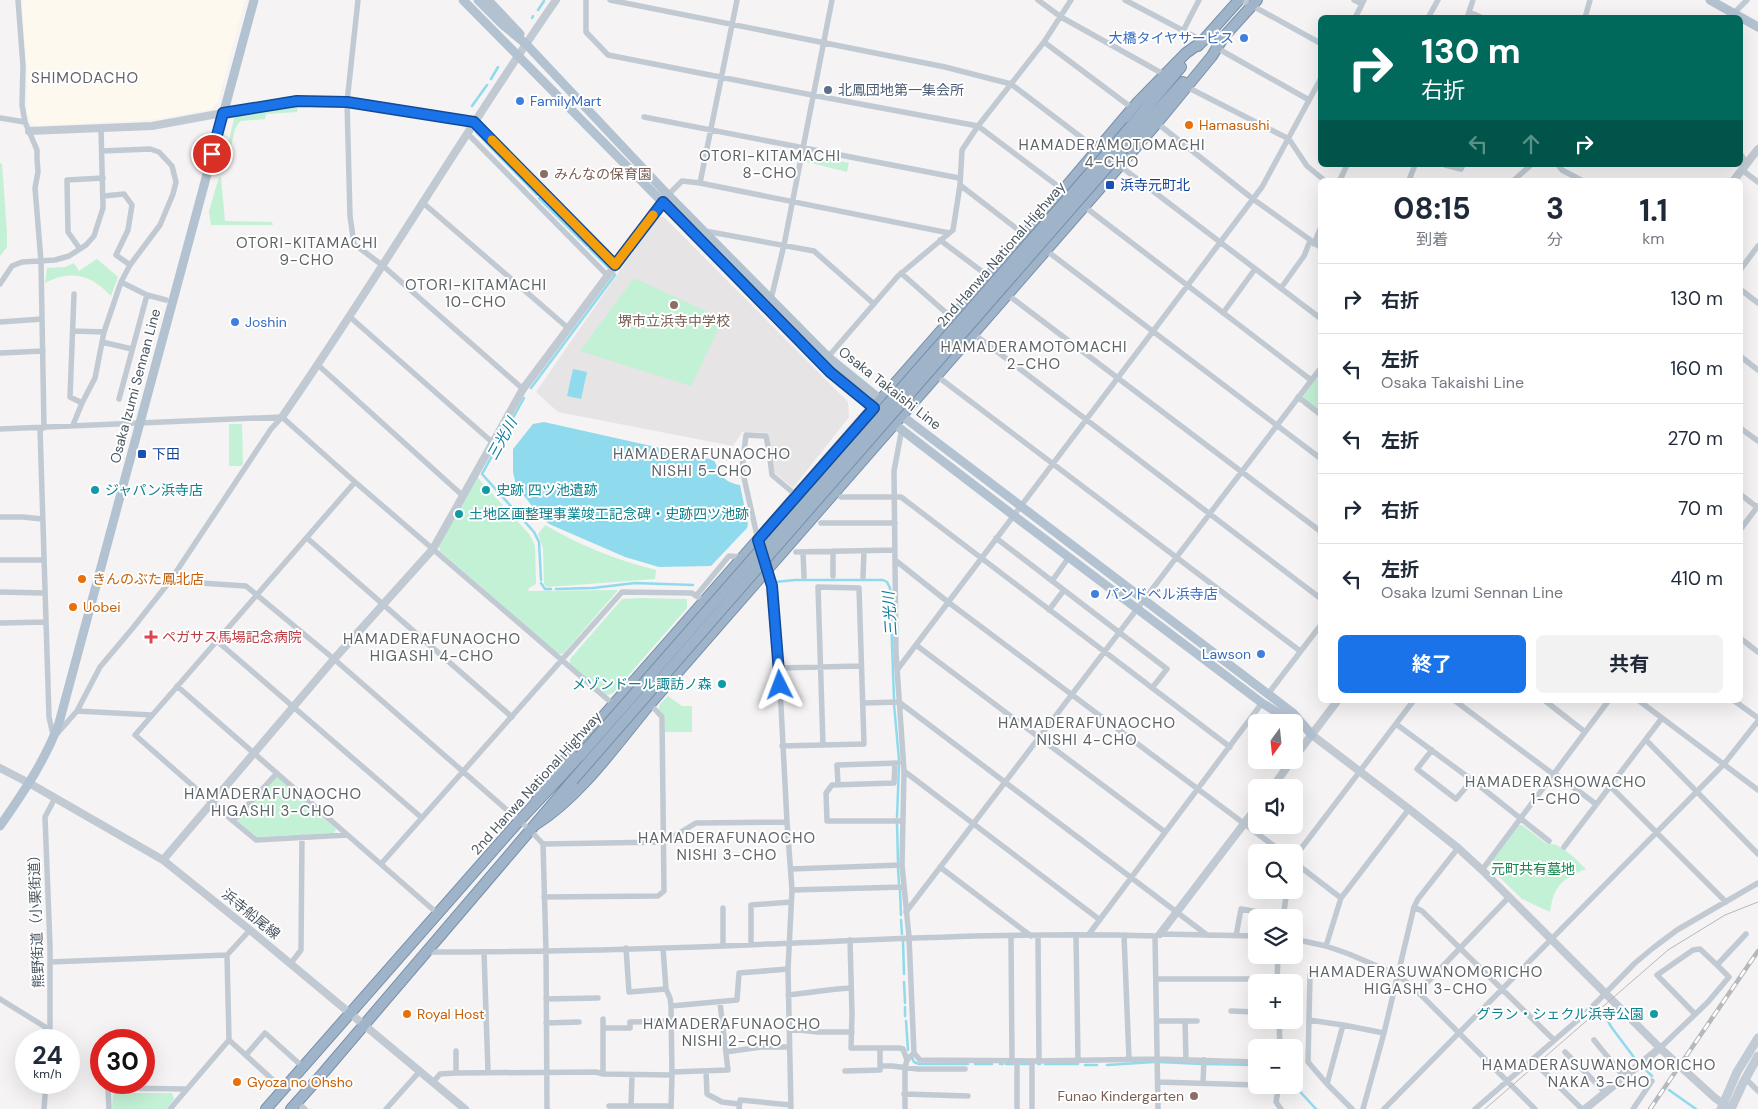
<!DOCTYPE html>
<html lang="ja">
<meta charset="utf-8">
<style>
:root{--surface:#fff;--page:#f2f2f3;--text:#1f2937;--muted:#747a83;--line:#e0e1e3;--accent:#1a73e8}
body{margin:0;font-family:"DM Sans","Noto Sans JP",sans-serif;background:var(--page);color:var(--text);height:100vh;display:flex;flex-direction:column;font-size:19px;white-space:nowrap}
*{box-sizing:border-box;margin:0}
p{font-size:16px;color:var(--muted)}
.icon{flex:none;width:28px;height:28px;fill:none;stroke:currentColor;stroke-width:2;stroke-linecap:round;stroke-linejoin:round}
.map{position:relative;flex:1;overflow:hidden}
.details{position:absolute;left:1318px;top:178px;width:425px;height:525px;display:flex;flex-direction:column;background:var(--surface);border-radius:8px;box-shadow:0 5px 20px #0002}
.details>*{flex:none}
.hud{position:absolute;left:1318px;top:15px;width:425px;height:152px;border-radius:8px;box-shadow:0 5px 20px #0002;background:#00695c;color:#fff;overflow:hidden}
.needle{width:32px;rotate:195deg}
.controls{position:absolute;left:1248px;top:714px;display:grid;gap:10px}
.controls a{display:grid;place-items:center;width:55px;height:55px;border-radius:8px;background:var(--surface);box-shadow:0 5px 20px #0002;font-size:25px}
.speed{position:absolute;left:15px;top:1029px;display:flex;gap:10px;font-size:25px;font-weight:700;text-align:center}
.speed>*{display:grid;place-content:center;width:65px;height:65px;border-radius:50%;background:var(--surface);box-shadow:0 5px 20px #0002;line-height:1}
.speed small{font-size:12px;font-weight:400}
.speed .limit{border:8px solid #d22;background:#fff;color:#111}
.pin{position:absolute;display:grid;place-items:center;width:42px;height:42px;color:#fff;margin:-21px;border:2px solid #fff;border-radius:50%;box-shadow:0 1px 5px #0007}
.me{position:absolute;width:55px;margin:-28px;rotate:357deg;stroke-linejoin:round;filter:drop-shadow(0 0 4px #0008)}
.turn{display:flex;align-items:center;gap:18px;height:105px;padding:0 20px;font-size:22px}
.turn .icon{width:65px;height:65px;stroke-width:2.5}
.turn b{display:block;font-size:35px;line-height:42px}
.lanes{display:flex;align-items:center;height:48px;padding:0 20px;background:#0003;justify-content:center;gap:25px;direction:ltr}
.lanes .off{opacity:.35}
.eta{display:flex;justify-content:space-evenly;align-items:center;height:85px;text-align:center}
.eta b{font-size:30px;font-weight:700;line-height:35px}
.action{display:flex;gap:10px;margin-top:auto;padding:10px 20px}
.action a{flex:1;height:58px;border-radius:8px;background:var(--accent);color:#fff;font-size:20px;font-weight:700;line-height:58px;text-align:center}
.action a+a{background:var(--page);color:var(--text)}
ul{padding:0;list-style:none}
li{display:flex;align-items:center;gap:15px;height:70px;padding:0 20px;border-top:1px solid var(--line)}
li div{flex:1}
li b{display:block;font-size:19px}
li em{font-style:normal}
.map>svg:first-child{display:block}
</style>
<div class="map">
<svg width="1758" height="1109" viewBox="0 0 1758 1109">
<rect width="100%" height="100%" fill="#f5f3f3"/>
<path fill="#fdf9ef" d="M23,0H245L218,102L212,109L153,120L36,126L31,123L27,113V72L22,7Z"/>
<path fill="#e6e4e5" d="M657,217H664L848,402L849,417L793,488L774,472L768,433L742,432L733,446L558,412L536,392Z"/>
<path fill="#c3f1d5" d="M298,106L297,112L266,114L265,119L240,121L235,129L227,165H223L235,115Z
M807,154L849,163L847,172L803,161L804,156Z
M0,163L2,164L7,233V247L0,256Z
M219,177H221L225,221L272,222L273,225H211L209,211Z
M97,259L118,277L111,296C92,275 71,269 45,283L47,268L65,267L74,263L79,271Z
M634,278L723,319L691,386L580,351Z
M1320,373V411L1303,398L1302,396Z
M229,424H242L243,464L241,466H229Z
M477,477L530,535L535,546L536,584L529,588L528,591L618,590L563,654H558L440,551L439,546Z
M545,525C579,545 616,560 656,570L655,579L547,587L544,584L543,548L538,534Z
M640,598L687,599V608L613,693L606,696L570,664V659L622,599Z
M668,696L682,706H692V732H665V716L658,711L660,704Z
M275,777H278L336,829L334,833L257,837L238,822V819Z
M1518,825H1522L1547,844C1561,842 1576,860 1586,869C1562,879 1554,885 1550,912L1522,899L1490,868V863Z
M115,1093H172L174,1099L166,1109H112L113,1095Z"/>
<path fill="#90daee" d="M573,369L587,372L581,399L567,396Z
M544,422L714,460C721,475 723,482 740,485L748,524L747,528L711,566L659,567L625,557L549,524L538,514L516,485L513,472V449L533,424Z"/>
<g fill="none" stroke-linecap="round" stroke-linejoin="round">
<path stroke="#90daee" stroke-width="2.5" d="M538,10L544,1
M532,18L533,16
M491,79L498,67
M472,106L487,85
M476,132L537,195
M539,198L587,246
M589,248L608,267
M531,388L615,275L614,274
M524,398L482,474L534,532L539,542L541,580
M775,582L795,580H883L887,582L890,588L894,699
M541,583L545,589H551
M556,589L593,588L635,583L693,585
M894,704L899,760
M897,817L899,766
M897,823L898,862
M898,868L899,884
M900,890L901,915
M901,920L902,934
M903,940L904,974
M904,982L905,1003
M905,1007V1016
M1603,1013L1612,1028L1636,1060
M906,1021L908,1050
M912,1058L914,1062L919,1064H968
M1160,1062L1202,1064
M975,1064H992
M1000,1064H1003
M1006,1064H1013
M1021,1064H1029
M1038,1064H1040
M1045,1064H1078
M1207,1064L1256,1065
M1085,1065H1097
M1107,1065L1154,1062
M1642,1066L1652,1076
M1294,1085L1316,1109
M1669,1090L1696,1109"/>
<g stroke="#7690ad" stroke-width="12">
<path id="trunk" d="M1220,41L1257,0
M1198,46L1239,0
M1131,126L1181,67
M1137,133L1183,82
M535,803L556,770L1025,235L1137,103L1186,53L1203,41
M535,825C580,797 616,745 650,704L1157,123L1212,56L1223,38
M266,1109L519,821L580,756
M291,1109L324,1072L573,780"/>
</g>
<path stroke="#c1cad2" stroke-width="5.5" d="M18,0L23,66L22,105L25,122L37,150V158L38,172L35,188L41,261L44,428
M358,0L347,102L350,216L354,244L382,265L523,389
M586,0V32L608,55L812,95L978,126L1063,190
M610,0L945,67L1011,84L1098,150
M1038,0L1061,17L1165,75
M1125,0L1203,41
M1242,0L1320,43
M1354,0L1362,4
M1469,12L1483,18
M1734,13L1747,0
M1355,18L1364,0
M1428,18L1438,0
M1467,18L1473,0
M1585,18L1590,0
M1183,31L1199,0
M1044,42L1132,108
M1217,48L1309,100
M1187,87L1289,139L1307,166L1324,180
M223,113L297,101L347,102L474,122L615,265
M644,117L959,178
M0,118L25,122
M1157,123L1253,199L1320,247
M467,133L608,276
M1740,153L1747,164
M1445,165L1461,169L1463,165
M1558,165L1562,170L1581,180
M1120,166L1320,318
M1742,170L1758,182
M1340,180L1347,165
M1409,180L1415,165
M1514,180L1531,165
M700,183L737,0
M960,185L1025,235
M668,195L682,181L700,183L949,233
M104,196L124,194L132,205L128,230L116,255L130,265
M422,202L568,328
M1085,207L1311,380
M705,231L814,251L874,304
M940,240L988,276
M1314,244L1320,229
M80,249L68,232L67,180L103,178
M1047,251L1320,458
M1740,270L1758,246
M901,273L952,318
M121,282L147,295L166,300
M0,284L12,266L22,262L55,260L69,256L86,245L94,236L103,208L101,128
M1281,288L1304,256L1310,241
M1740,289L1758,303
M74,294L70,397L82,403
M1008,295L1320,531
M764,306L771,299L784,245L832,0
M1223,313L1255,269
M350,317L492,442
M0,322L42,319
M73,331L104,332
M974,334L1320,598
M102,342L132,349
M0,353L43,351
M1740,356L1758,370
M828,357L898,276L953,230L960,185L962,150L978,126L1044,42L1071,0
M318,365L462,495
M937,376L1300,651
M1298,397L1320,414
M119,399L147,295
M73,425L82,403L95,378L104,332L121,282L130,265L160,225L173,194L176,182L172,166L159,152L150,149L102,151
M40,428L49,717L53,735
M902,428L894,471L896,653L904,771L902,865L909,937L914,1053L920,1060L1039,1061L1157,1059L1256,1062
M1740,428L1758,441
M0,429L282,417L355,482L614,705
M1740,494L1758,508
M841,497H901L1230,747
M0,517H23L42,519
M821,523H895
M1740,530L1758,506
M307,538L512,717
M996,538L1167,669L1152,688
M758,540L742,469L746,435L766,436L769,451L772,475L797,496
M833,551V576
M796,552L895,550
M803,552L804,577
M0,560H43
M895,560L948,602L1282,852
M768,568L772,586L779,668L787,822L792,890L788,969L791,1109
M863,577L864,551
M170,581L246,586L334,659L530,830L543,844L664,842L696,823L787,822
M1052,581L1069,557
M0,592L44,593
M704,601L696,596L729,556L742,557
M1049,610L1064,590
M0,623L45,622
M1740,638L1758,652
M217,641L422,818
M916,645L1165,832
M779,668L861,666
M897,670L1262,187L1320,80
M177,686L438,914
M1268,694L1320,626
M1454,700L1553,774
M1544,700L1585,732
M1638,700L1758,790
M1733,700L1758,718
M863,703L899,702L1207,935
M77,711L152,715
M1396,724L1472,780L1549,841
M55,736L77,711L100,667L132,629L170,581L271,429L282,417
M1646,740L1758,854
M782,746L864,744L859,588L818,587L823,745
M1432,750L1417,769L1456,799L1472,780
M895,764L894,783L832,785L826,793L827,821H902
M904,771L1100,920
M1554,773L1596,804
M838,785L837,765L898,763
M1610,786L1726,902
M233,821L277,773
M347,835L256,840L233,821L135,735L355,482
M543,844L546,950L547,1109
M1564,847L1662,718
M1294,858L1414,700
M1294,862L1341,898
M381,864L622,592L692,593L696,596
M940,867L1031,936
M791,869L902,865
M1482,870L1609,700
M792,890L904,887
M544,897L658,896L664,891L662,717L650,704
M1414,907L1422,911L1554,1040
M906,912L1320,369
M1283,918L1287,890
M1089,934L1262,703
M1076,935L1078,1060
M1124,935L1129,1059
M1011,936L1012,1061
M1038,936L1039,1061
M1155,936L1158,1109
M1236,936L1241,909L1283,916
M1294,939L1326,946L1349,954L1398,975L1418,992L1535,1109
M850,940L852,1014L851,1048H899L903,1049L907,1060
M751,945V905L791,902
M723,946V908
M1326,946L1341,898L1409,809
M626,948L629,992L666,989
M663,948L666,989L670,998L671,1006L672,1075L671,1109
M427,952C540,952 653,949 767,944C896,939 1026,932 1155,936L1160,934L1256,936
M484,952L488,1072
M50,962L227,955
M291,963L301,950L302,837
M1310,975L1308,1062L1327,1084
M1156,979H1277
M1277,982L1278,955
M1418,992L1509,897
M788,995C809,993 829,989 851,988
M0,999L50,1030
M546,999L598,998
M671,1006L737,1000L739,973L788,969
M1231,1011L1256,1012
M1695,1014L1657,975L1693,950L1700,949L1717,965
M1279,1020L1280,1048
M1309,1020L1343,1025
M1157,1021H1197
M1185,1021L1186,1060
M546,1023L579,1022
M604,1028H630V1022L671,1021
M789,1029L818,1032H852
M50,1040V946L45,817L55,798
M229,1040L283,1089
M1594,1040L1624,1077
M1660,1048L1708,1002L1729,977L1717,965L1746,934
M456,1051V1073
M726,1052L761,1047H789
M1565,1052L1605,1092
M246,1055L265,1033L303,1067
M880,1066H892L918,1069H965
M1541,1069L1582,1109
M706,1071L707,1094L722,1102L739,1104
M845,1071L880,1070V1048
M672,1072L728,1070L720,1003
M603,1074V1019
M1745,1078L1758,1091
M433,1082L440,1074L456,1073L596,1072L603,1074L672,1075
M1158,1082L1256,1085
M1203,1083L1204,1060
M1279,1085L1276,1102L1281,1109
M904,1094L968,1096
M297,1102L305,1109
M609,1106H671
M631,1106L632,1075
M44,1109L46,1082
M109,1109L108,1088L187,1089
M170,1109L229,1040L227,955L250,930
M386,1109L420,1071
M739,1109L740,1100L791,1105
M905,1109V1067L907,1060L914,1053
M1017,1109V1061
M1032,1109V1061
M1352,1109L1327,1084L1343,1025L1384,1033
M1363,1109L1384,1033L1414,907L1418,899L1458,848
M1384,1109L1724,764L1758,721
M1475,1109L1587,1012L1635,963L1653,948L1677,930L1758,883
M1633,1109L1652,1081"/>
<path stroke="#c1cad2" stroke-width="8" d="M29,131L152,126L223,113
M1734,180L1758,149
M282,417C377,280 461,137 556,0
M1312,735L1409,809L1458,848L1482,870L1660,1048L1715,1098L1726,1106
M1294,758L1338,700
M0,768L29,783L163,860L250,930L465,1109
M1272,788L1292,760
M163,860L334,659L433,549L523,389L665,199
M1160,934L1256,808
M1585,1109L1660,1048"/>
<path stroke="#c1cbd6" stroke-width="9" d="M1721,1109L1737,1072L1758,1038
M1731,1109L1742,1085L1758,1056"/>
<path stroke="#b3c2d1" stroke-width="9" d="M463,0L830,372L879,412
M478,0L503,25L526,44L668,195L828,357L886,404
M488,0L520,34
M1710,0L1758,27
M897,412L1293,713L1312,735
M889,420L1013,515L1262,703L1293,722
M0,826C23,793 45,761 59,723L254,0"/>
<use href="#trunk" stroke="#9fb4c9" stroke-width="10"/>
<path stroke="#b5b8bd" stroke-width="1" d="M1485,1109L1668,950L1725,915L1758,902"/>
<g stroke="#b5b8bd" stroke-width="4.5">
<path id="rail" d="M1650,1109L1758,951"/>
</g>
<use href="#rail" stroke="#fff" stroke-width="2.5" stroke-dasharray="8" stroke-linecap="butt"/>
<g stroke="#7690ad" stroke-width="12" stroke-linecap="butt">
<path id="trunk-bridge" d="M580,756L1131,126
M573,780L1137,133"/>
</g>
<use href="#trunk-bridge" stroke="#9fb4c9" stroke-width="10"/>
</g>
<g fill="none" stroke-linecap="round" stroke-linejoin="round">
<g stroke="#114b97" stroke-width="12">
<path id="route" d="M212,154L223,113L297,101L347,102L474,122L615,265L663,202L830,372L874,408L758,540L772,586L780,685"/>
</g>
<use href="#route" stroke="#1a73e8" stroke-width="9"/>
<path stroke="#f59e0b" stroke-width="9" d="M492,140L615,265L653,215"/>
</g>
<g fill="#3f7fe0" stroke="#fff" stroke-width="2">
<circle cx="1244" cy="38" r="5"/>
<circle cx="520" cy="101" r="5"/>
<circle cx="235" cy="322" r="5"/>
<circle cx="1095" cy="594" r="5"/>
<circle cx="1261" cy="654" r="5"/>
</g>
<circle fill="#5c6f8a" stroke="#fff" stroke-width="2" cx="828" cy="90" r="5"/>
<g fill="#e8710a" stroke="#fff" stroke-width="2">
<circle cx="1189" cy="125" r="5"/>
<circle cx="82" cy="579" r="5"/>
<circle cx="73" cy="607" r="5"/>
<circle cx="407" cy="1014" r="5"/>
<circle cx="237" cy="1082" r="5"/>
</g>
<g fill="#8d6e63" stroke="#fff" stroke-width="2">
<circle cx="544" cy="174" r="5"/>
<circle cx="674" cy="305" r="5"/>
<circle cx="1194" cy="1096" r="5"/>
</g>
<g fill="#1a4fb4" stroke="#fff" stroke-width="2">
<rect x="1105" y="180" width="10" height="10" rx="2.5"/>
<rect x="137" y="449" width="10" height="10" rx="2.5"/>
</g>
<g fill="#0f9aa8" stroke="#fff" stroke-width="2">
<circle cx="95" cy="490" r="5"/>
<circle cx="486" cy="490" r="5"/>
<circle cx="459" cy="514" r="5"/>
<circle cx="722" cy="684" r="5"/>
<circle cx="1654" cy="1014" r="5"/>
</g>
<path fill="#e0444e" stroke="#fff" stroke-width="2" d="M148.5 629.5h5v5h5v5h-5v5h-5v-5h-5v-5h5z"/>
<g text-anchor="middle" stroke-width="4" stroke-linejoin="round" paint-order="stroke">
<g font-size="14" fill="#366cbe" stroke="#fff" text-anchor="start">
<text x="1234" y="43" text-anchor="end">大橋タイヤサービス</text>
<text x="530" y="106">FamilyMart</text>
<text x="245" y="327">Joshin</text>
<text x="1105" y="599">パンドベル浜寺店</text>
<text x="1251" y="659" text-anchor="end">Lawson</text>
</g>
<g font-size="14" fill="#4e5e75" stroke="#fff" text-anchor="start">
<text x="838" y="95">北鳳団地第一集会所</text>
</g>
<g font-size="14" fill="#c56008" stroke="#fff" text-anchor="start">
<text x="1199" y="130">Hamasushi</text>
<text x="92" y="584">きんのぶた鳳北店</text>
<text x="83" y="612">Uobei</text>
<text x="417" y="1019">Royal Host</text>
<text x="247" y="1087">Gyoza no Ohsho</text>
</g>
<g font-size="14" fill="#785e54" stroke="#fff" text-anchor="start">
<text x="554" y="179">みんなの保育園</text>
<text x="674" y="326" text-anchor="middle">堺市立浜寺中学校</text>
<text x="1184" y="1101" text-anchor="end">Funao Kindergarten</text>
</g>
<g font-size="14" fill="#164399" stroke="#fff" text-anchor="start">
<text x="1120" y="190">浜寺元町北</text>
<text x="152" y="459">下田</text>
</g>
<g font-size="14" fill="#4a5661" stroke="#fff">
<text transform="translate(1001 254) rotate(-49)" y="5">2nd Hanwa National Highway</text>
<text transform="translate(135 386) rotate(-75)" y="5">Osaka Izumi Sennan Line</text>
<text transform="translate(890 388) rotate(38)" y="5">Osaka Takaishi Line</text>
<text transform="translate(536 783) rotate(-48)" y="5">2nd Hanwa National Highway</text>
<text transform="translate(251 914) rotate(39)" y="5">浜寺船尾線</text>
<text transform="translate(36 918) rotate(-92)" y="5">熊野街道（小栗街道）</text>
</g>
<g font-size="14" fill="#0d838f" stroke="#fff" text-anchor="start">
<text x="105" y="495">ジャパン浜寺店</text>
<text x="496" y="495">史跡 四ツ池遺跡</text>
<text x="469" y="519">土地区画整理事業竣工記念碑・史跡四ツ池跡</text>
<text x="712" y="689" text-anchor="end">メゾンドール諏訪ノ森</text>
<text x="1644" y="1019" text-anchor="end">グラン・シェクル浜寺公園</text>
</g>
<g font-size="14" fill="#be3a42" stroke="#fff" text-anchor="start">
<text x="162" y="642">ペガサス馬場記念病院</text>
</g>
<g font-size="14" fill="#17864f" stroke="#fff">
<text x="1533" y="874">元町共有墓地</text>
</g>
<g font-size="15" letter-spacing="1" fill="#5f6368" stroke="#fff">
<text x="85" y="83">SHIMODACHO</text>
<text x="1112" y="150">HAMADERAMOTOMACHI<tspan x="1112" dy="17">4-CHO</tspan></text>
<text x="770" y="161">OTORI-KITAMACHI<tspan x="770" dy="17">8-CHO</tspan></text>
<text x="307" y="248">OTORI-KITAMACHI<tspan x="307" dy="17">9-CHO</tspan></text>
<text x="476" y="290">OTORI-KITAMACHI<tspan x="476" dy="17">10-CHO</tspan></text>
<text x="1034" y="352">HAMADERAMOTOMACHI<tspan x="1034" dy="17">2-CHO</tspan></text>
<text x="702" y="459">HAMADERAFUNAOCHO<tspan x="702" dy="17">NISHI 5-CHO</tspan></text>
<text x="432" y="644">HAMADERAFUNAOCHO<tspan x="432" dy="17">HIGASHI 4-CHO</tspan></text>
<text x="1087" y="728">HAMADERAFUNAOCHO<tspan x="1087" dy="17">NISHI 4-CHO</tspan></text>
<text x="1556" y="787">HAMADERASHOWACHO<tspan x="1556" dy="17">1-CHO</tspan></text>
<text x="273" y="799">HAMADERAFUNAOCHO<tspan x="273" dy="17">HIGASHI 3-CHO</tspan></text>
<text x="727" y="843">HAMADERAFUNAOCHO<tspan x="727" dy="17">NISHI 3-CHO</tspan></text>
<text x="1426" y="977">HAMADERASUWANOMORICHO<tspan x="1426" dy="17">HIGASHI 3-CHO</tspan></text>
<text x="732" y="1029">HAMADERAFUNAOCHO<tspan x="732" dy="17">NISHI 2-CHO</tspan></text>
<text x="1599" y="1070">HAMADERASUWANOMORICHO<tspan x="1599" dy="17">NAKA 3-CHO</tspan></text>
</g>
<g font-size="15" font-style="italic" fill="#0c7c9b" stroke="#fff">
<text transform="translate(502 439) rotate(-61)" y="5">三光川</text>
<text transform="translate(890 614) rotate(-94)" y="5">三光川</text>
</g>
</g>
</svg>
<div class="controls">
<a><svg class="needle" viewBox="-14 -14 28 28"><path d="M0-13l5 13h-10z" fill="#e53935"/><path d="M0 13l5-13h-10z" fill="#747a83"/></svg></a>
<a><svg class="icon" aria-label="sound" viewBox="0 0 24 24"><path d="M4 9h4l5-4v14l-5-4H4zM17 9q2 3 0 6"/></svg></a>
<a><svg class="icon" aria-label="search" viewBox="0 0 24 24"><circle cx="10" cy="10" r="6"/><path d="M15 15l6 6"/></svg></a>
<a><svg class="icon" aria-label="layers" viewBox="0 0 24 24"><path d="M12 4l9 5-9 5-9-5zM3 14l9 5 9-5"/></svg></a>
<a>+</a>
<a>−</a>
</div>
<div class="speed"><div>24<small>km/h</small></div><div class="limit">30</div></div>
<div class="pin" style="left:212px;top:154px;background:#d93025"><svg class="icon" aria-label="arrive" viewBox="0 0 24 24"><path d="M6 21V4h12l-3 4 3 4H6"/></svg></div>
<svg class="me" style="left:780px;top:685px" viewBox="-20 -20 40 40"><path d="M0-17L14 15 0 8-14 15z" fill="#1a73e8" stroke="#fff" stroke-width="4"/></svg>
<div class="hud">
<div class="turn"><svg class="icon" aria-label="right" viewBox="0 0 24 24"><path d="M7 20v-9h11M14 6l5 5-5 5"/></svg><div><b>130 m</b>右折</div></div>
<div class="lanes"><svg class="icon off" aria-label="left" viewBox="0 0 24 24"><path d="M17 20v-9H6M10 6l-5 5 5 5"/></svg><svg class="icon off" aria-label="ahead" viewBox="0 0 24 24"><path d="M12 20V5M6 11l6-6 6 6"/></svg><svg class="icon" aria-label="right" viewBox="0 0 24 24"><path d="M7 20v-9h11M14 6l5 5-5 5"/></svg></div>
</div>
<section class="details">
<div class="eta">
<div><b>08:15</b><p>到着</p></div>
<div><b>3</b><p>分</p></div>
<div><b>1.1</b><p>km</p></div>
</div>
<ul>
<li><svg class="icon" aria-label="right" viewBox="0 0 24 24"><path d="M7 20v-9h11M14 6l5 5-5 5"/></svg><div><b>右折</b></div><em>130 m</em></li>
<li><svg class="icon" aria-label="left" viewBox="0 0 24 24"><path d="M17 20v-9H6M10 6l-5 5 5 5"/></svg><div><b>左折</b><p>Osaka Takaishi Line</p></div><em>160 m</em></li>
<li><svg class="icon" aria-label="left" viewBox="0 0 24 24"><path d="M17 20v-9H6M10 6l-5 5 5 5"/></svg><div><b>左折</b></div><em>270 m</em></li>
<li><svg class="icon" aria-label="right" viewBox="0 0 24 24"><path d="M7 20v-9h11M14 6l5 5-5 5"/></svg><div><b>右折</b></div><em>70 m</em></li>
<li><svg class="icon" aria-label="left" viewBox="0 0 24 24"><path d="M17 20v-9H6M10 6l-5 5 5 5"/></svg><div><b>左折</b><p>Osaka Izumi Sennan Line</p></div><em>410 m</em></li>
</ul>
<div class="action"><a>終了</a><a>共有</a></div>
</section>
</div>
